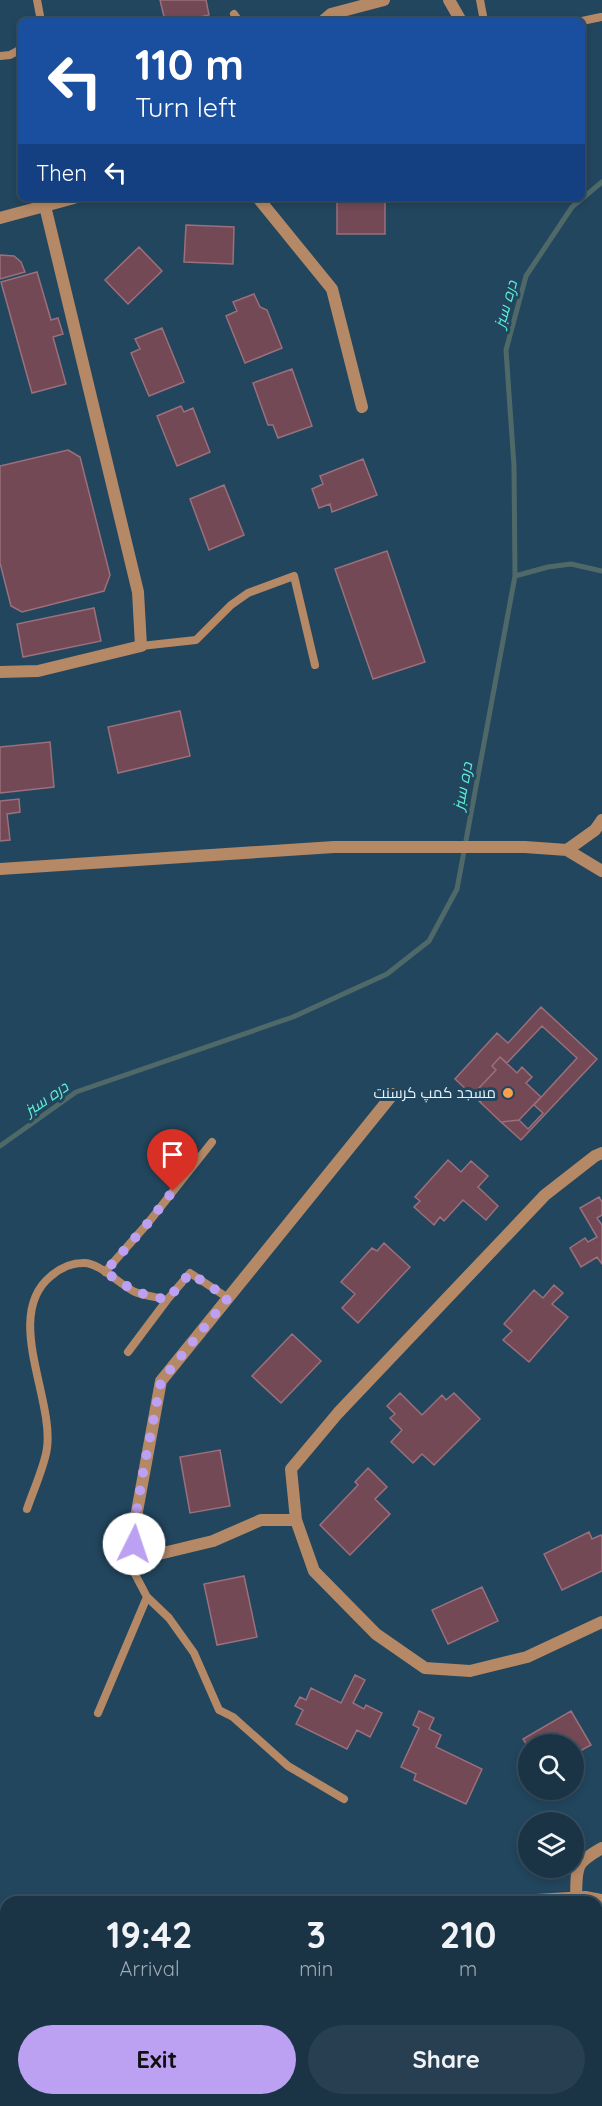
<!DOCTYPE html>
<meta charset="utf-8">
<style>
:root{--surface:#1a3446;--page:#273f51;--text:#f1f3f6;--muted:#9faab3;--line:#384f5f;--accent:#bca0f2}
body{margin:0;font-family:Quicksand,Cairo,sans-serif;background:var(--page);color:var(--text);height:100vh;display:flex;flex-direction:column;font-size:22px;white-space:nowrap}
*{box-sizing:border-box;margin:0}
p{font-size:20px;color:var(--muted)}
.icon{flex:none;width:33px;height:33px;fill:none;stroke:currentColor;stroke-width:2;stroke-linecap:round;stroke-linejoin:round}
.map{position:relative;flex:1;overflow:hidden}
.panel{position:absolute;left:0px;top:1896px;width:603px;height:210px;display:flex;flex-direction:column;background:var(--surface);border-radius:18px 18px 0 0;box-shadow:0 3px 9px #0003,0 0 0 2px var(--line)}
.panel>*{flex:none}
.hud{position:absolute;left:18px;top:18px;width:567px;height:183px;border-radius:9px;box-shadow:0 3px 9px #0003,0 0 0 2px var(--line);background:#1a4fa0;color:#fff;overflow:hidden}
.buttons{position:absolute;left:518px;top:1734px;display:grid;gap:12px}
.buttons a{display:grid;place-items:center;width:66px;height:66px;border-radius:50%;background:var(--surface);box-shadow:0 3px 9px #0003,0 0 0 2px var(--line);font-size:30px}
.pin{position:absolute;display:grid;place-items:center;width:51px;height:51px;color:#fff;margin:-62px -26px;border-radius:50% 50% 50% 0;rotate:-45deg;box-shadow:0 0 6px #0007}
.pin .icon{rotate:45deg}
.me{position:absolute;width:66px;margin:-33px;rotate:4deg;stroke-linejoin:round;filter:drop-shadow(0 0 4px #0008)}
.turn{display:flex;align-items:center;gap:21px;height:126px;padding:0 18px;font-size:27px}
.turn .icon{width:78px;height:78px;stroke-width:2.5}
.turn b{display:block;font-size:42px;line-height:51px}
.then{display:flex;align-items:center;height:57px;padding:0 18px;background:#0003;gap:12px;font-size:22px}
.eta{display:flex;justify-content:space-evenly;align-items:center;height:102px;text-align:center}
.eta b{font-size:36px;font-weight:800;line-height:42px}
.action{display:flex;gap:12px;margin-top:auto;padding:12px 18px}
.action a{flex:1;height:69px;border-radius:36px;background:var(--accent);color:#111;font-size:24px;font-weight:800;line-height:69px;text-align:center}
.action a+a{background:var(--page);color:var(--text)}
.map>svg:first-child{display:block}
</style>
<div class="map">
<svg width="602" height="2106" viewBox="0 0 602 2106">
<rect width="100%" height="100%" fill="#22465e"/>
<g fill="none" stroke-linecap="round" stroke-linejoin="round">
<path stroke="#4f6969" stroke-width="5" d="M515,576L548,567L571,564L602,571
M0,1146L76,1092L293,1017L387,974L429,941L457,889L515,576L514,466L506,350L526,276L572,207L602,182
M0,2033L6,2037
M140,2100L155,2106"/>
</g>
<path fill="#724955" stroke="#9b6f7c" stroke-width="1.5" d="M160,0H206L209,15L182,21H165Z
M337,199H385V234H337Z
M186,225L234,227L233,264L184,262Z
M139,247L162,271L128,304L105,280Z
M0,255L14,256L21,262L25,272L0,279Z
M37,272L51,320L58,318L63,334L53,337L66,384L32,393L1,282Z
M254,294L260,307L267,310L282,348L245,363L226,316L237,311L233,302Z
M162,328L184,382L149,396L131,353L140,349L135,339Z
M292,369L312,426L278,438L273,425H268L253,383Z
M181,406L184,412L193,408L210,452L177,466L157,416Z
M68,450L80,457L110,575L104,591L22,612L11,606L0,563V466Z
M363,459L377,495L332,512L330,504L319,508L312,489L323,484L320,476Z
M224,485L244,535L209,550L190,499Z
M387,551L425,662L373,679L335,569Z
M94,608L101,641L23,657L17,624Z
M180,711L190,756L118,773L108,727Z
M50,742L54,787L0,793V747Z
M19,799L20,812L7,814L10,840L0,841V801Z
M541,1007L597,1059L521,1140L501,1122L519,1120L528,1129L543,1113L534,1105L577,1058L542,1026L507,1063L500,1057L492,1066L496,1070L479,1088L481,1103L455,1079L497,1033L508,1043Z
M500,1057L517,1073L522,1067L532,1077L526,1083L541,1097L519,1120L501,1122L481,1103L479,1088L496,1070L492,1066Z
M448,1160L461,1172L471,1161L488,1176L478,1187L498,1206L486,1220L463,1200L444,1221L440,1217L434,1225L414,1207L420,1201L415,1197Z
M599,1197L602,1202V1215L597,1218L602,1225V1264L597,1257L581,1267L570,1248L585,1238L588,1242L597,1237L580,1208Z
M384,1243L410,1267L358,1323L342,1308L355,1294L341,1282L372,1248L377,1251Z
M554,1285L563,1293L552,1304L568,1317L529,1362L503,1340L512,1331L504,1324L534,1290L543,1298Z
M292,1334L321,1361L281,1403L252,1376Z
M400,1393L422,1415L442,1395L446,1400L454,1393L480,1419L434,1465L422,1454L413,1463L391,1442L402,1430L390,1418L395,1414L387,1406Z
M220,1450L230,1506L190,1513L180,1457Z
M368,1468L387,1487L375,1499L390,1514L350,1555L320,1525L358,1485L355,1482Z
M589,1532L592,1539L601,1535L602,1537V1571L562,1590L544,1554Z
M244,1576L257,1637L217,1645L204,1584Z
M482,1587L498,1621L448,1644L432,1610Z
M355,1675L365,1680L353,1703L364,1709L366,1705L382,1713L370,1737L357,1730L347,1749L296,1724L303,1710L295,1706L300,1697L306,1700L311,1688L341,1703Z
M419,1711L434,1718L429,1729L441,1735L436,1747L482,1769L466,1804L414,1780L416,1774L401,1767L419,1728L413,1725Z
M571,1711L591,1745L573,1755V1744H528V1747L523,1739Z"/>
<g fill="none" stroke-linecap="round" stroke-linejoin="round">
<path stroke="#b58966" stroke-width="8" d="M37,0L41,21
M480,0L484,21
M234,14L239,21
M582,21L601,17
M0,56L10,55L21,49
M141,646L196,640L231,605L248,593L294,576L315,665
M105,1272L148,1223L212,1142
M128,1352L167,1300
M27,1509C33,1491 45,1465 47,1448C54,1398 3,1315 51,1276C60,1268 70,1263 84,1263C100,1263 120,1285 135,1292C145,1296 157,1297 167,1300L190,1273L228,1298
M147,1597L169,1618L194,1653L219,1710L233,1717L288,1766L344,1799
M98,1713L147,1597L135,1574L134,1560"/>
<path stroke="#b58966" stroke-width="12" d="M449,0L461,21
M323,21L331,14L384,0
M258,198L332,289L362,407
M0,218L74,198
M0,672L38,671L141,646L138,592L45,206
M602,820L595,830L567,850L602,871
M0,869L334,847H525L567,850
M602,1153L595,1156L545,1195L338,1413L291,1469L296,1520L314,1571L376,1634L425,1668L470,1671L527,1657L602,1622
M296,1520H261L213,1541L134,1560V1528L161,1381L393,1094
M576,1898C577,1866 574,1864 602,1848
M502,1902L585,1897L602,1900
M597,2079L602,2081"/>
</g>
<g fill="none" stroke-linecap="round" stroke-linejoin="round">
<path stroke="#bca0f2" stroke-width="10" stroke-dasharray="0 18" d="M134,1544V1528L142,1478L161,1381L228,1298L190,1273L167,1300L136,1292L105,1272L148,1223L173,1191"/>
</g>
<circle fill="#fa9f4e" stroke="#22465e" stroke-width="2" cx="508" cy="1093" r="6"/>
<g text-anchor="middle" stroke-width="6" stroke-linejoin="round" paint-order="stroke">
<g font-size="15" fill="#e8f4fd" stroke="#22465e" text-anchor="end">
<text x="496" y="1098">مسجد کمپ کرسنت</text>
</g>
<g font-size="16" font-style="italic" fill="#5df0d6" stroke="#22465e">
<text transform="translate(505 304) rotate(-74)" y="6">دره سبز</text>
<text transform="translate(462 786) rotate(-79)" y="6">دره سبز</text>
<text transform="translate(46 1098) rotate(-34)" y="6">دره سبز</text>
</g>
</g>
</svg>
<div class="buttons">
<a><svg class="icon" aria-label="search" viewBox="0 0 24 24"><circle cx="10" cy="10" r="6"/><path d="M15 15l6 6"/></svg></a>
<a><svg class="icon" aria-label="layers" viewBox="0 0 24 24"><path d="M12 4l9 5-9 5-9-5zM3 14l9 5 9-5"/></svg></a>
</div>
<div class="pin" style="left:173px;top:1191px;background:#d93025"><svg class="icon" aria-label="arrive" viewBox="0 0 24 24"><path d="M6 21V4h12l-3 4 3 4H6"/></svg></div>
<svg class="me" style="left:134px;top:1544px" viewBox="-20 -20 40 40"><circle r="19" fill="#fff"/><path d="M0-13L10 11 0 6-10 11z" fill="#bca0f2"/></svg>
<div class="hud">
<div class="turn"><svg class="icon" aria-label="left" viewBox="0 0 24 24"><path d="M17 20v-9H6M10 6l-5 5 5 5"/></svg><div><b>110 m</b>Turn left</div></div>
<div class="then">Then<svg class="icon" aria-label="left" viewBox="0 0 24 24"><path d="M17 20v-9H6M10 6l-5 5 5 5"/></svg></div>
</div>
<section class="panel">
<div class="eta">
<div><b>19:42</b><p>Arrival</p></div>
<div><b>3</b><p>min</p></div>
<div><b>210</b><p>m</p></div>
</div>
<div class="action"><a>Exit</a><a>Share</a></div>
</section>
</div>
